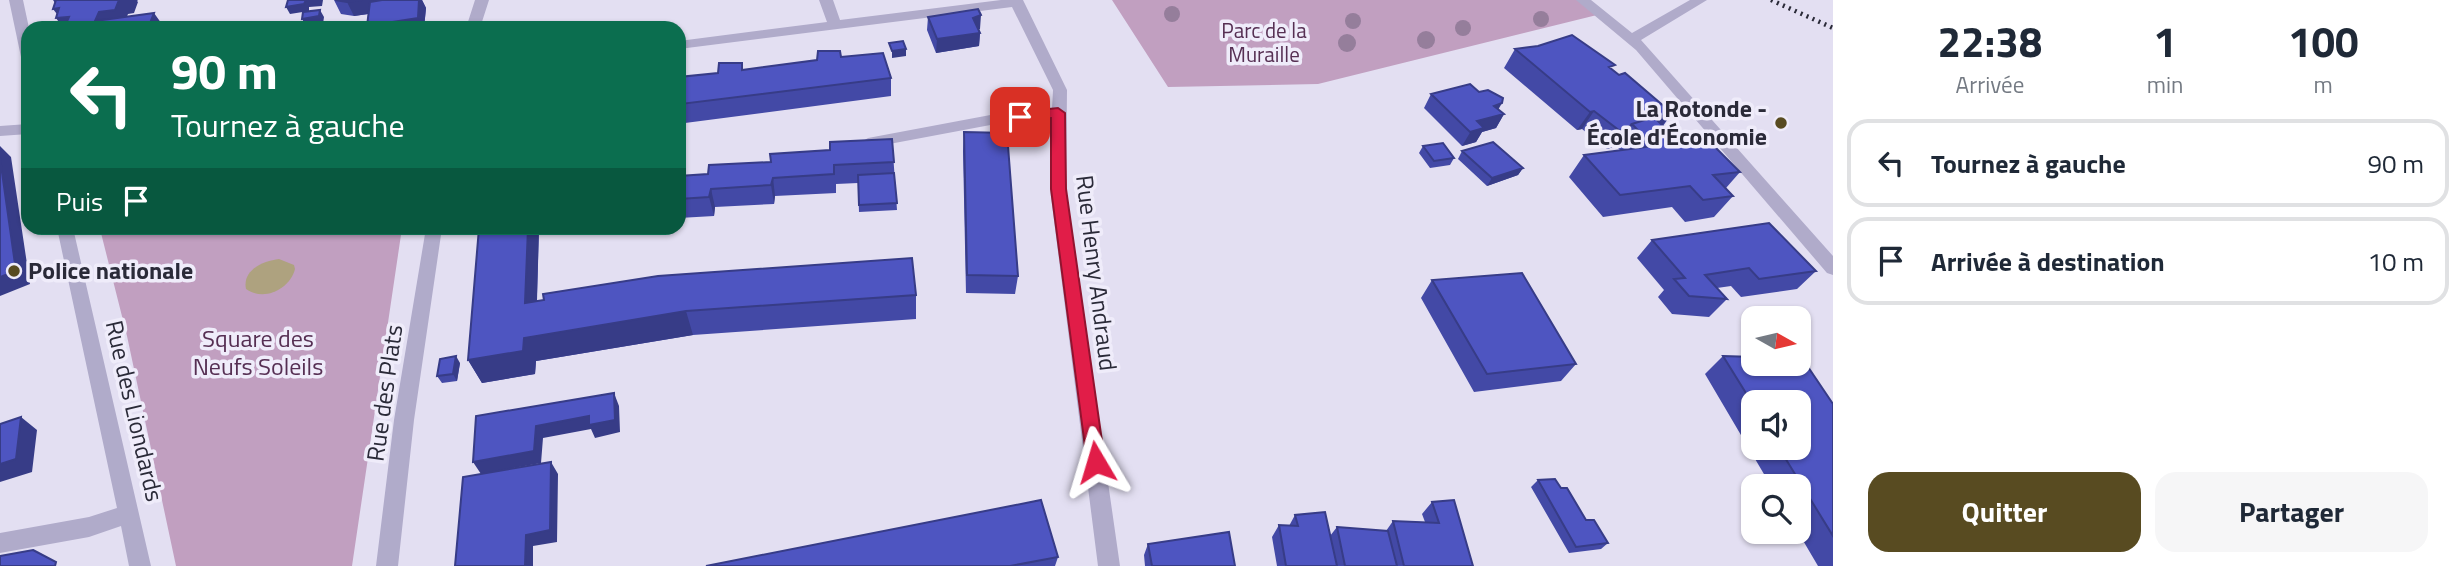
<!DOCTYPE html>
<html lang="fr">
<meta charset="utf-8">
<style>
:root{--surface:#fff;--page:#f6f6f7;--text:#1f2937;--muted:#747a83;--line:#e0e1e3;--accent:#584b21}
body{margin:0;font-family:"Titillium Web",sans-serif;background:var(--page);color:var(--text);height:100vh;display:flex;flex-direction:column;font-size:26px;white-space:nowrap}
*{box-sizing:border-box;margin:0}
p{font-size:23px;color:var(--muted)}
.icon{flex:none;width:38px;height:38px;fill:none;stroke:currentColor;stroke-width:2;stroke-linecap:round;stroke-linejoin:round}
.map{position:relative;flex:1;overflow:hidden}
.panel{display:flex;flex-direction:column;background:var(--surface);width:630px}
.panel>*{flex:none}
.hud{position:absolute;left:21px;top:21px;width:665px;height:214px;border-radius:21px;box-shadow:0 2px 5px #0004;background:#0b6e4f;color:#fff;overflow:hidden}
.needle{width:46px;rotate:98deg}
.buttons{position:absolute;left:1741px;top:306px;display:grid;gap:14px}
.buttons a{display:grid;place-items:center;width:70px;height:70px;border-radius:14px;background:var(--surface);box-shadow:0 2px 5px #0004;font-size:35px}
.pin{position:absolute;display:grid;place-items:center;width:60px;height:60px;color:#fff;margin:-30px;border-radius:14px;box-shadow:0 4px 10px #0006}
.me{position:absolute;width:77px;margin:-38px;rotate:353deg;stroke-linejoin:round;filter:drop-shadow(0 0 5px #0008)}
.turn{display:flex;align-items:center;gap:24px;height:147px;padding:0 35px;font-size:32px}
.turn .icon{width:91px;height:91px;stroke-width:2.5}
.turn b{display:block;font-size:49px;line-height:60px}
.then{display:flex;align-items:center;height:66px;padding:0 35px;background:#0003;gap:14px;font-size:26px}
.eta{display:flex;justify-content:space-evenly;align-items:center;height:119px;text-align:center}
.eta b{font-size:42px;font-weight:700;line-height:49px}
.button{display:flex;gap:14px;margin-top:auto;padding:14px 35px}
.button a{flex:1;height:80px;border-radius:21px;background:var(--accent);color:#fff;font-size:28px;font-weight:700;line-height:80px;text-align:center}
.button a+a{background:var(--page);color:var(--text)}
ul{padding:0;list-style:none}
li{display:flex;align-items:center;gap:21px;height:88px;margin:0 14px 10px;padding:0 21px;border:4px solid var(--line);border-radius:21px}
li div{flex:1}
li b{display:block;font-size:26px}
li em{font-style:normal}
main{display:flex;flex:1;min-height:0}
.map>svg:first-child{display:block}
</style>
<main>
<div class="map">
<svg width="1833" height="566" viewBox="0 0 1833 566">
<rect width="100%" height="100%" fill="#e3dff2"/>
<path fill="#c19fc0" d="M1112,0H1583L1601,14L1318,84L1168,87Z
M115,228H402L352,566H176L127,336L101,233Z"/>
<path fill="#aea27f" d="M279,259L294,265L295,269C290,289 264,302 246,289C242,270 263,261 279,259Z"/>
<g fill="none" stroke-linecap="round" stroke-linejoin="round">
<path fill="#b0abca" fill-rule="evenodd" d="M9,0H23L29,28L28,61L21,57Z
M475,0H489L480,28H466Z
M819,0H833L840,20L1001,0H1023L1067,90L1066,189L1120,566H1098L1050,189L1052,118L1001,123L868,148L860,143L868,138L1001,113L1052,109L1053,90L1012,7L679,49V41L827,22Z
M1576,0H1591L1632,33L1690,0H1707L1641,40L1833,256V275L1827,273L1636,50Z
M28,124V134L0,136V126Z
M57,228H73L151,566H129L121,526L89,537L0,553V533L89,517L117,508Z
M426,228H442L414,420L398,566H376L394,420Z"/>
<path stroke="#2a2a38" stroke-width="4.5" stroke-dasharray="2 4.5" stroke-linecap="butt" d="M1771,0L1833,28"/>
</g>
<g fill="#957e9b">
<circle cx="1172" cy="14" r="8"/>
<circle cx="1541" cy="19" r="8"/>
<circle cx="1353" cy="21" r="8"/>
<circle cx="1463" cy="28" r="8"/>
<circle cx="1426" cy="40" r="9"/>
<circle cx="1347" cy="43" r="9"/>
</g>
<path fill="#4349a6" fill-rule="evenodd" d="M334,0H422L426,8L424,28H368L367,26L368,14L354,16L341,14Z
M928,17L980,29H979L980,33L979,46L936,53L927,30Z
M1515,49L1613,70L1672,113L1663,126L1679,142L1740,172L1726,188L1733,196L1714,217L1685,222L1672,207L1603,217L1569,177L1584,155L1620,150L1616,146L1607,149L1582,129L1577,130L1504,68Z
M841,57L891,78V96L685,123L681,104L743,70Z
M1431,94L1498,109L1504,114L1496,128L1482,132L1476,142L1462,146L1424,108Z
M964,132L1018,276L1015,294L966,293L963,151Z
M892,139L897,210L859,212L858,183L836,184V193L775,196L774,204L715,207L714,216L679,218V176L708,174Z
M1423,146L1454,158L1450,165L1430,168L1419,153Z
M1462,151L1523,168L1518,175L1487,186L1458,159Z
M479,228H539L537,301L916,295V319L693,335L536,361L535,374L482,383L468,360Z
M1652,240L1816,271L1797,289L1741,297L1731,286L1717,288L1727,299L1709,317L1672,314L1658,297L1664,290L1637,258Z
M1432,280L1576,364L1561,381L1474,392L1421,298Z
M1723,356L1833,404V566H1818L1798,532H1799V486H1771L1705,374ZM1754,402L1799,448H1754Z
M460,363L457,381L442,383L437,376Z
M1538,480L1586,520L1608,543L1601,549L1569,553L1531,487Z
M1432,502L1473,566H1277L1272,537L1279,525L1289,526L1295,515L1330,536L1337,527L1386,531L1393,521L1425,522L1422,514Z
M1148,544L1235,566H1145L1144,555Z
M1058,557L1055,566H706Z"/>
<path fill="#373c87" d="M53,0H88L69,17L63,28L56,18H60L53,9L59,8L60,10Z
M118,0H138L137,1L138,2L134,13L128,14L124,24L95,21L99,12Z
M305,0H323L322,6L309,7V11L290,14L286,7Z
M362,0H391L389,11L354,16L347,2Z
M419,0H422L426,8L424,28H368L367,26Z
M320,10L324,17L323,24L306,26L302,19Z
M154,13L164,27L163,28H148Z
M981,15L980,29L973,32V18Z
M980,33L979,46L936,53L937,39Z
M906,49V56L892,58V51Z
M1502,103L1494,117L1504,114L1496,128L1482,132L1476,142L1462,146L1477,121L1494,106Z
M1594,111L1582,129L1577,130L1590,112Z
M1672,113L1658,131L1634,126Z
M1629,127L1616,146L1607,149L1620,131Z
M0,146L11,157L30,284L0,296Z
M1523,168L1518,175L1487,186L1492,178Z
M773,178L775,196L774,204L771,185Z
M711,189L715,207L714,216L709,197Z
M240,228H257L243,231Z
M528,228H539L536,327L525,303Z
M686,311L693,335L536,361L535,374L482,383L468,360L524,338Z
M456,356L460,363L457,381L453,374Z
M614,393L619,406L620,432L595,438L591,429L543,438L541,463L481,474L473,462L536,426Z
M21,417L37,430L32,472L0,482V464Z
M551,462L558,474L557,542L533,546V566H525L526,535Z"/>
<path fill="#4e55c1" stroke="#373c87" stroke-width="2" d="M56,0H119L115,10L99,12L95,21L154,13L148,28H64L69,17L56,18L59,8L53,9Z
M288,0H306L304,4L286,7Z
M335,0H362L347,2Z
M382,0H419L418,18L367,26L370,2Z
M978,9L981,15L973,18L980,33L937,39L928,17Z
M320,10L319,16L302,19L303,12Z
M1572,35L1615,65L1609,67L1619,75L1625,73L1672,113L1656,118L1654,117L1632,124L1629,127L1620,131L1594,111L1590,112L1515,49L1538,46Z
M903,41L906,49L892,51L889,43Z
M818,51H840L841,57L883,53L891,78L681,104L679,77L718,73L719,63H742V70L817,60Z
M1470,84L1479,92L1488,90L1503,98L1502,103L1494,106L1504,114L1477,121L1484,128L1470,132L1431,94Z
M1654,117L1679,142L1707,139L1740,172L1713,175L1733,196L1703,200L1690,186L1620,195L1584,155L1653,146L1632,124Z
M964,132L1007,133L1018,276L967,275Z
M892,139L894,162L834,165V174L773,178L771,185L711,189L709,197L679,199V176L708,174L709,165L771,162L770,154L830,150V142Z
M1493,142L1523,168L1492,178L1462,151Z
M1443,143L1454,158L1434,161L1423,146Z
M0,158L16,271L0,277Z
M894,173L897,203L859,205L858,175Z
M1769,223L1816,271L1759,279L1749,268L1705,275L1727,299L1689,296L1674,279L1685,278L1652,240Z
M479,228H528L525,303L544,300L543,294L658,276L912,258L916,295L686,311L524,338L523,351L468,360Z
M1522,273L1576,364L1487,374L1432,280Z
M456,356L453,374L437,376L440,359Z
M1723,356L1754,357V364H1799V358H1802L1833,404V536L1779,448H1799V402H1754V406Z
M614,393L615,420L589,425V416L536,426L534,451L473,462L476,416Z
M21,417L16,459L0,464V424Z
M551,462L550,530L526,535L525,566H455L463,477Z
M1555,479L1561,488H1567L1586,520H1594L1608,543L1576,547L1538,480Z
M1041,500L1058,557L1010,566H706Z
M1454,500L1473,566H1404L1393,521L1439,523L1432,502Z
M1325,512L1337,566H1286L1279,525L1298,526L1295,515Z
M1337,527L1388,531L1397,566H1345Z
M1229,532L1235,566H1152L1148,544Z
M33,550L56,562L55,566H0V556Z"/>
<path fill="#e11d48" stroke="#92132f" stroke-width="2" d="M1058,108L1065,113L1066,189L1105,462L1102,468L1096,470L1090,468L1087,462L1051,189V118L1020,121L1014,117L1020,112Z"/>
<g fill="#584b21" stroke="#efecfa" stroke-width="2.5">
<circle cx="1781" cy="123" r="7"/>
<circle cx="14" cy="271" r="7"/>
</g>
<g text-anchor="middle" stroke-width="7" stroke-linejoin="round" paint-order="stroke">
<g font-size="21" fill="#562f53" stroke="#efecfa">
<text x="1264" y="38">Parc de la<tspan x="1264" dy="24">Muraille</tspan></text>
</g>
<g font-size="24" font-weight="bold" fill="#2a2a38" stroke="#efecfa" text-anchor="end">
<text x="1767" y="117">La Rotonde -<tspan x="1767" dy="28">École d'Économie</tspan></text>
<text x="28" y="279" text-anchor="start">Police nationale</text>
</g>
<g font-size="24" fill="#2a2a38" stroke="#efecfa">
<text transform="translate(1096 273) rotate(83)" y="8">Rue Henry Andraud</text>
<text transform="translate(385 393) rotate(-82)" y="8">Rue des Plats</text>
<text transform="translate(134 411) rotate(77)" y="8">Rue des Liondards</text>
</g>
<g font-size="24" fill="#562f53" stroke="#efecfa">
<text x="258" y="347">Square des<tspan x="258" dy="28">Neufs Soleils</tspan></text>
</g>
</g>
</svg>
<div class="buttons">
<a><svg class="needle" viewBox="-14 -14 28 28"><path d="M0-13l5 13h-10z" fill="#e53935"/><path d="M0 13l5-13h-10z" fill="#747a83"/></svg></a>
<a><svg class="icon" aria-label="sound" viewBox="0 0 24 24"><path d="M4 9h4l5-4v14l-5-4H4zM17 9q2 3 0 6"/></svg></a>
<a><svg class="icon" aria-label="search" viewBox="0 0 24 24"><circle cx="10" cy="10" r="6"/><path d="M15 15l6 6"/></svg></a>
</div>
<div class="pin" style="left:1020px;top:117px;background:#d93025"><svg class="icon" aria-label="arrive" viewBox="0 0 24 24"><path d="M6 21V4h12l-3 4 3 4H6"/></svg></div>
<svg class="me" style="left:1096px;top:462px" viewBox="-20 -20 40 40"><path d="M0-17L14 15 0 8-14 15z" fill="#e11d48" stroke="#fff" stroke-width="4"/></svg>
<div class="hud">
<div class="turn"><svg class="icon" aria-label="left" viewBox="0 0 24 24"><path d="M17 20v-9H6M10 6l-5 5 5 5"/></svg><div><b>90 m</b>Tournez à gauche</div></div>
<div class="then">Puis<svg class="icon" aria-label="arrive" viewBox="0 0 24 24"><path d="M6 21V4h12l-3 4 3 4H6"/></svg></div>
</div>
</div>
<section class="panel">
<div class="eta">
<div><b>22:38</b><p>Arrivée</p></div>
<div><b>1</b><p>min</p></div>
<div><b>100</b><p>m</p></div>
</div>
<ul>
<li><svg class="icon" aria-label="left" viewBox="0 0 24 24"><path d="M17 20v-9H6M10 6l-5 5 5 5"/></svg><div><b>Tournez à gauche</b></div><em>90 m</em></li>
<li><svg class="icon" aria-label="arrive" viewBox="0 0 24 24"><path d="M6 21V4h12l-3 4 3 4H6"/></svg><div><b>Arrivée à destination</b></div><em>10 m</em></li>
</ul>
<div class="button"><a>Quitter</a><a>Partager</a></div>
</section>
</main>
